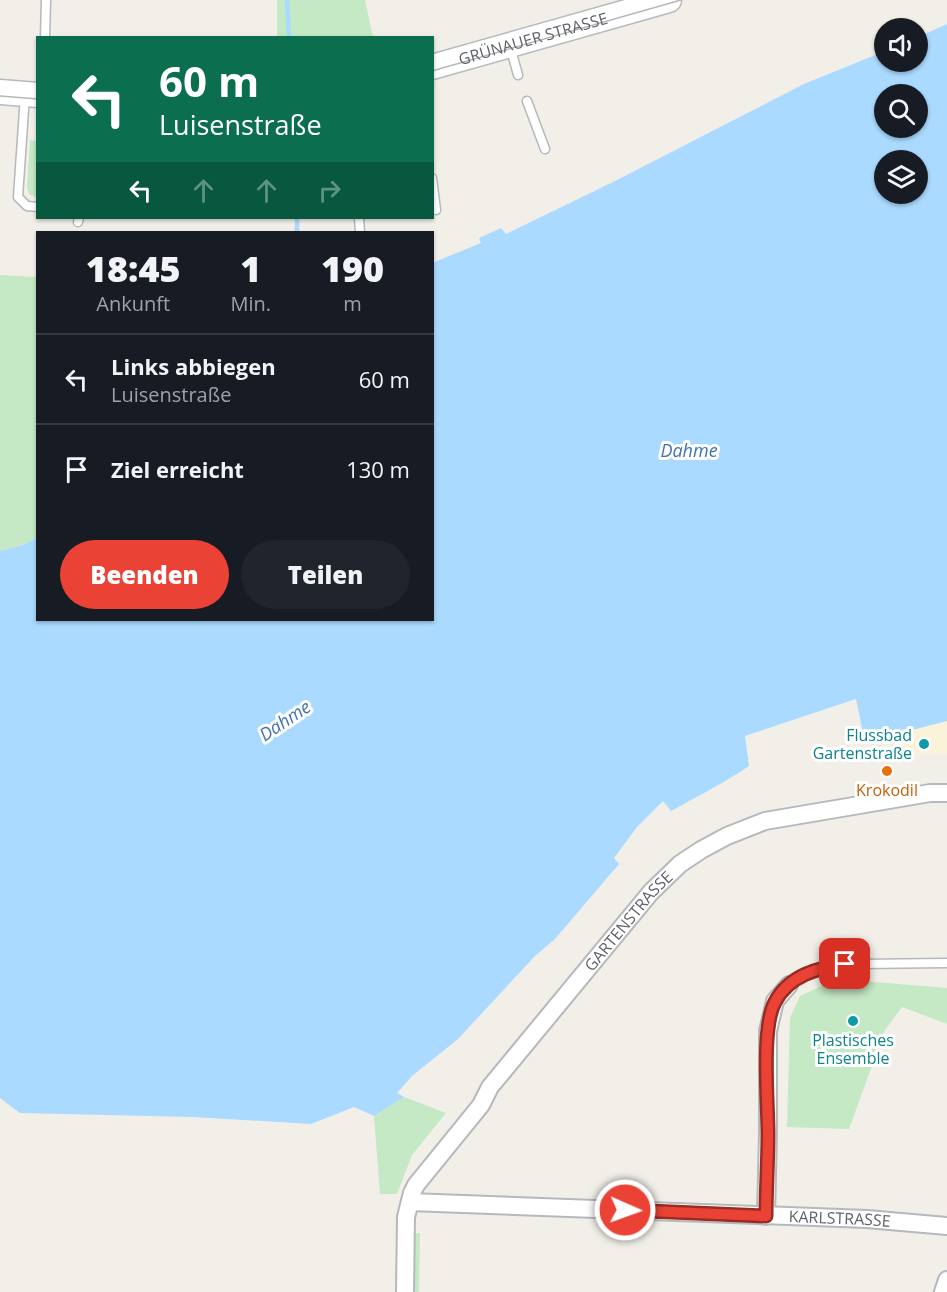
<!DOCTYPE html>
<html lang="de">
<meta charset="utf-8">
<style>
:root{--surface:#171b24;--page:#20242c;--text:#f1f3f6;--muted:#9ea1a6;--line:#363941;--accent:#ea4335}
body{margin:0;font-family:"Open Sans",sans-serif;background:var(--page);color:var(--text);height:100vh;display:flex;flex-direction:column;font-size:22px;white-space:nowrap}
*{box-sizing:border-box;margin:0}
p{font-size:20px;color:var(--muted)}
.icon{flex:none;width:33px;height:33px;fill:none;stroke:currentColor;stroke-width:2;stroke-linecap:round;stroke-linejoin:round}
.map{position:relative;flex:1;overflow:hidden}
.panel{position:absolute;left:36px;top:231px;width:398px;height:390px;display:flex;flex-direction:column;background:var(--surface);border-radius:0px;box-shadow:0 2px 4px #0004}
.panel>*{flex:none}
.banner{position:absolute;left:36px;top:36px;width:398px;height:183px;border-radius:0px;box-shadow:0 2px 4px #0004;background:#0b6e4f;color:#fff;overflow:hidden}
.buttons{position:absolute;left:874px;top:18px;display:grid;gap:12px}
.buttons a{display:grid;place-items:center;width:54px;height:54px;border-radius:50%;background:var(--surface);box-shadow:0 2px 4px #0004;font-size:30px}
.pin{position:absolute;display:grid;place-items:center;width:51px;height:51px;color:#fff;margin:-26px;border-radius:12px;box-shadow:0 3px 9px #0006}
.me{position:absolute;width:66px;margin:-33px;rotate:92deg;stroke-linejoin:round;filter:drop-shadow(0 0 4px #0008)}
.turn{display:flex;align-items:center;gap:21px;height:126px;padding:0 24px;font-size:27px}
.turn .icon{width:78px;height:78px;stroke-width:2.5}
.turn b{display:block;font-size:42px;line-height:51px}
.lanes{display:flex;align-items:center;height:57px;padding:0 24px;background:#0003;justify-content:center;gap:30px;direction:ltr}
.lanes .off{opacity:.35}
.eta{display:flex;justify-content:space-evenly;align-items:center;height:102px;text-align:center}
.eta b{font-size:36px;font-weight:800;line-height:42px}
.button{display:flex;gap:12px;margin-top:auto;padding:12px 24px}
.button a{flex:1;height:69px;border-radius:36px;background:var(--accent);color:#fff;font-size:24px;font-weight:800;line-height:69px;text-align:center}
.button a+a{background:var(--page);color:var(--text)}
ul{padding:0;list-style:none}
li{display:flex;align-items:center;gap:18px;height:90px;padding:0 24px;border-top:2px solid var(--line)}
li div{flex:1}
li b{display:block;font-size:22px}
li em{font-style:normal}
.map>svg:first-child{display:block}
</style>
<div class="map">
<svg width="947" height="1292" viewBox="0 0 947 1292">
<rect width="100%" height="100%" fill="#f1efe8"/>
<path fill="#c5e8c5" d="M277,0H365L373,37H277Z
M30,140L37,141V198L29,194L27,188Z
M0,275L38,277L37,538L20,546L0,551Z
M837,979L947,988V1024L902,1007L885,1030L849,1129L787,1127L790,1018L800,996Z
M404,1097L446,1113L412,1155L397,1194H380L374,1116Z
M415,1233H420L419,1292H410Z"/>
<path fill="#fbf3d9" d="M947,721V754H907L893,735Z"/>
<path fill="#aadaff" fill-rule="evenodd" d="M947,24V721L893,735L863,733L856,699L745,736L749,766C724,783 698,796 671,811L663,801L637,827L614,858L619,864L555,939L535,956L458,1039L412,1076L397,1093L404,1097L374,1116L354,1107L311,1124L193,1117L20,1113L0,1098V551L20,546L37,538L38,620H432V263L481,243L479,238L501,228L506,234L615,181L804,84L885,51V62H918V37ZM885,94H918V128H885ZM885,160H918V194H885Z"/>
<g fill="none" stroke-linecap="round" stroke-linejoin="round">
<path stroke="#aadaff" stroke-width="4.5" d="M287,0L289,38
M297,232V218"/>
<g stroke="#b5b8bc" stroke-width="11">
<path id="service" d="M45,38L46,0
M510,46L518,75
M25,95L18,197L27,206L38,207
M527,101L545,149
M432,178L436,210
M359,218L360,232
M78,222L79,218
M858,964L947,963
M789,985C806,971 824,968 845,965"/>
</g>
<g stroke="#b5b8bc" stroke-width="20">
<g id="minor">
<path id="s1" d="M410,1202L867,1219L947,1226"/>
<path d="M766,1216L768,1133V1031L775,1001L789,985"/>
<path id="s2" d="M405,1292L406,1217L412,1193L416,1185L481,1105L490,1087L651,892L680,864L701,850L727,836L765,821L930,793H947"/>
<path d="M943,1292L947,1280"/>
</g>
</g>
<g stroke="#b6babf" stroke-width="27">
<g id="secondary">
<path id="s3" d="M432,67L669,0"/>
<path d="M0,92L38,95"/>
</g>
</g>
<use href="#service" stroke="#fff" stroke-width="8"/>
<use href="#minor" stroke="#fff" stroke-width="16"/>
<use href="#secondary" stroke="#fff" stroke-width="24"/>
<path stroke="#b6b7b8" stroke-width="1.5" d="M432,71L681,0
M0,96L38,99"/>
</g>
<g fill="none" stroke-linecap="round" stroke-linejoin="round">
<g stroke="#982c22" stroke-width="15">
<path id="route" d="M625,1210L766,1216C766,1189 768,1161 768,1134C768,1102 761,1027 775,1002C789,975 818,968 845,964"/>
</g>
<use href="#route" stroke="#ea4335" stroke-width="10"/>
</g>
<g fill="#0f9aa8" stroke="#fff" stroke-width="2">
<circle cx="924" cy="744" r="6"/>
<circle cx="853" cy="1021" r="6"/>
</g>
<circle fill="#e8710a" stroke="#fff" stroke-width="2" cx="887" cy="771" r="6"/>
<g text-anchor="middle" stroke-width="6" stroke-linejoin="round" paint-order="stroke">
<g font-size="16" fill="#5f6368" stroke="#fff">
<text dy="6" stroke="none"><textPath href="#s3" startOffset="105">GRÜNAUER STRASSE</textPath></text>
<text dy="6" stroke="none"><textPath href="#s2" startOffset="448">GARTENSTRASSE</textPath></text>
<text dy="6" stroke="none"><textPath href="#s1" startOffset="430">KARLSTRASSE</textPath></text>
</g>
<g font-size="16" fill="#0d838f" stroke="#fff" text-anchor="end">
<text x="912" y="741">Flussbad<tspan x="912" dy="18">Gartenstraße</tspan></text>
<text x="853" y="1046" text-anchor="middle">Plastisches<tspan x="853" dy="18">Ensemble</tspan></text>
</g>
<g font-size="16" fill="#c56008" stroke="#fff">
<text x="887" y="796">Krokodil</text>
</g>
<g font-size="18" font-style="italic" fill="#4174aa" stroke="#fff">
<text x="689" y="457">Dahme</text>
<text transform="translate(285 721) rotate(-34)" y="6">Dahme</text>
</g>
</g>
</svg>
<div class="buttons">
<a><svg class="icon" aria-label="sound" viewBox="0 0 24 24"><path d="M4 9h4l5-4v14l-5-4H4zM17 9q2 3 0 6"/></svg></a>
<a><svg class="icon" aria-label="search" viewBox="0 0 24 24"><circle cx="10" cy="10" r="6"/><path d="M15 15l6 6"/></svg></a>
<a><svg class="icon" aria-label="layers" viewBox="0 0 24 24"><path d="M12 4l9 5-9 5-9-5zM3 14l9 5 9-5"/></svg></a>
</div>
<div class="pin" style="left:845px;top:964px;background:#d93025"><svg class="icon" aria-label="arrive" viewBox="0 0 24 24"><path d="M6 21V4h12l-3 4 3 4H6"/></svg></div>
<svg class="me" style="left:625px;top:1210px" viewBox="-20 -20 40 40"><circle r="17" fill="#ea4335" stroke="#fff" stroke-width="3"/><path d="M0-11L8 9 0 5-8 9z" fill="#fff"/></svg>
<div class="banner">
<div class="turn"><svg class="icon" aria-label="left" viewBox="0 0 24 24"><path d="M17 20v-9H6M10 6l-5 5 5 5"/></svg><div><b>60 m</b>Luisenstraße</div></div>
<div class="lanes"><svg class="icon" aria-label="left" viewBox="0 0 24 24"><path d="M17 20v-9H6M10 6l-5 5 5 5"/></svg><svg class="icon off" aria-label="ahead" viewBox="0 0 24 24"><path d="M12 20V5M6 11l6-6 6 6"/></svg><svg class="icon off" aria-label="ahead" viewBox="0 0 24 24"><path d="M12 20V5M6 11l6-6 6 6"/></svg><svg class="icon off" aria-label="right" viewBox="0 0 24 24"><path d="M7 20v-9h11M14 6l5 5-5 5"/></svg></div>
</div>
<section class="panel">
<div class="eta">
<div><b>18:45</b><p>Ankunft</p></div>
<div><b>1</b><p>Min.</p></div>
<div><b>190</b><p>m</p></div>
</div>
<ul>
<li><svg class="icon" aria-label="left" viewBox="0 0 24 24"><path d="M17 20v-9H6M10 6l-5 5 5 5"/></svg><div><b>Links abbiegen</b><p>Luisenstraße</p></div><em>60 m</em></li>
<li><svg class="icon" aria-label="arrive" viewBox="0 0 24 24"><path d="M6 21V4h12l-3 4 3 4H6"/></svg><div><b>Ziel erreicht</b></div><em>130 m</em></li>
</ul>
<div class="button"><a>Beenden</a><a>Teilen</a></div>
</section>
</div>
